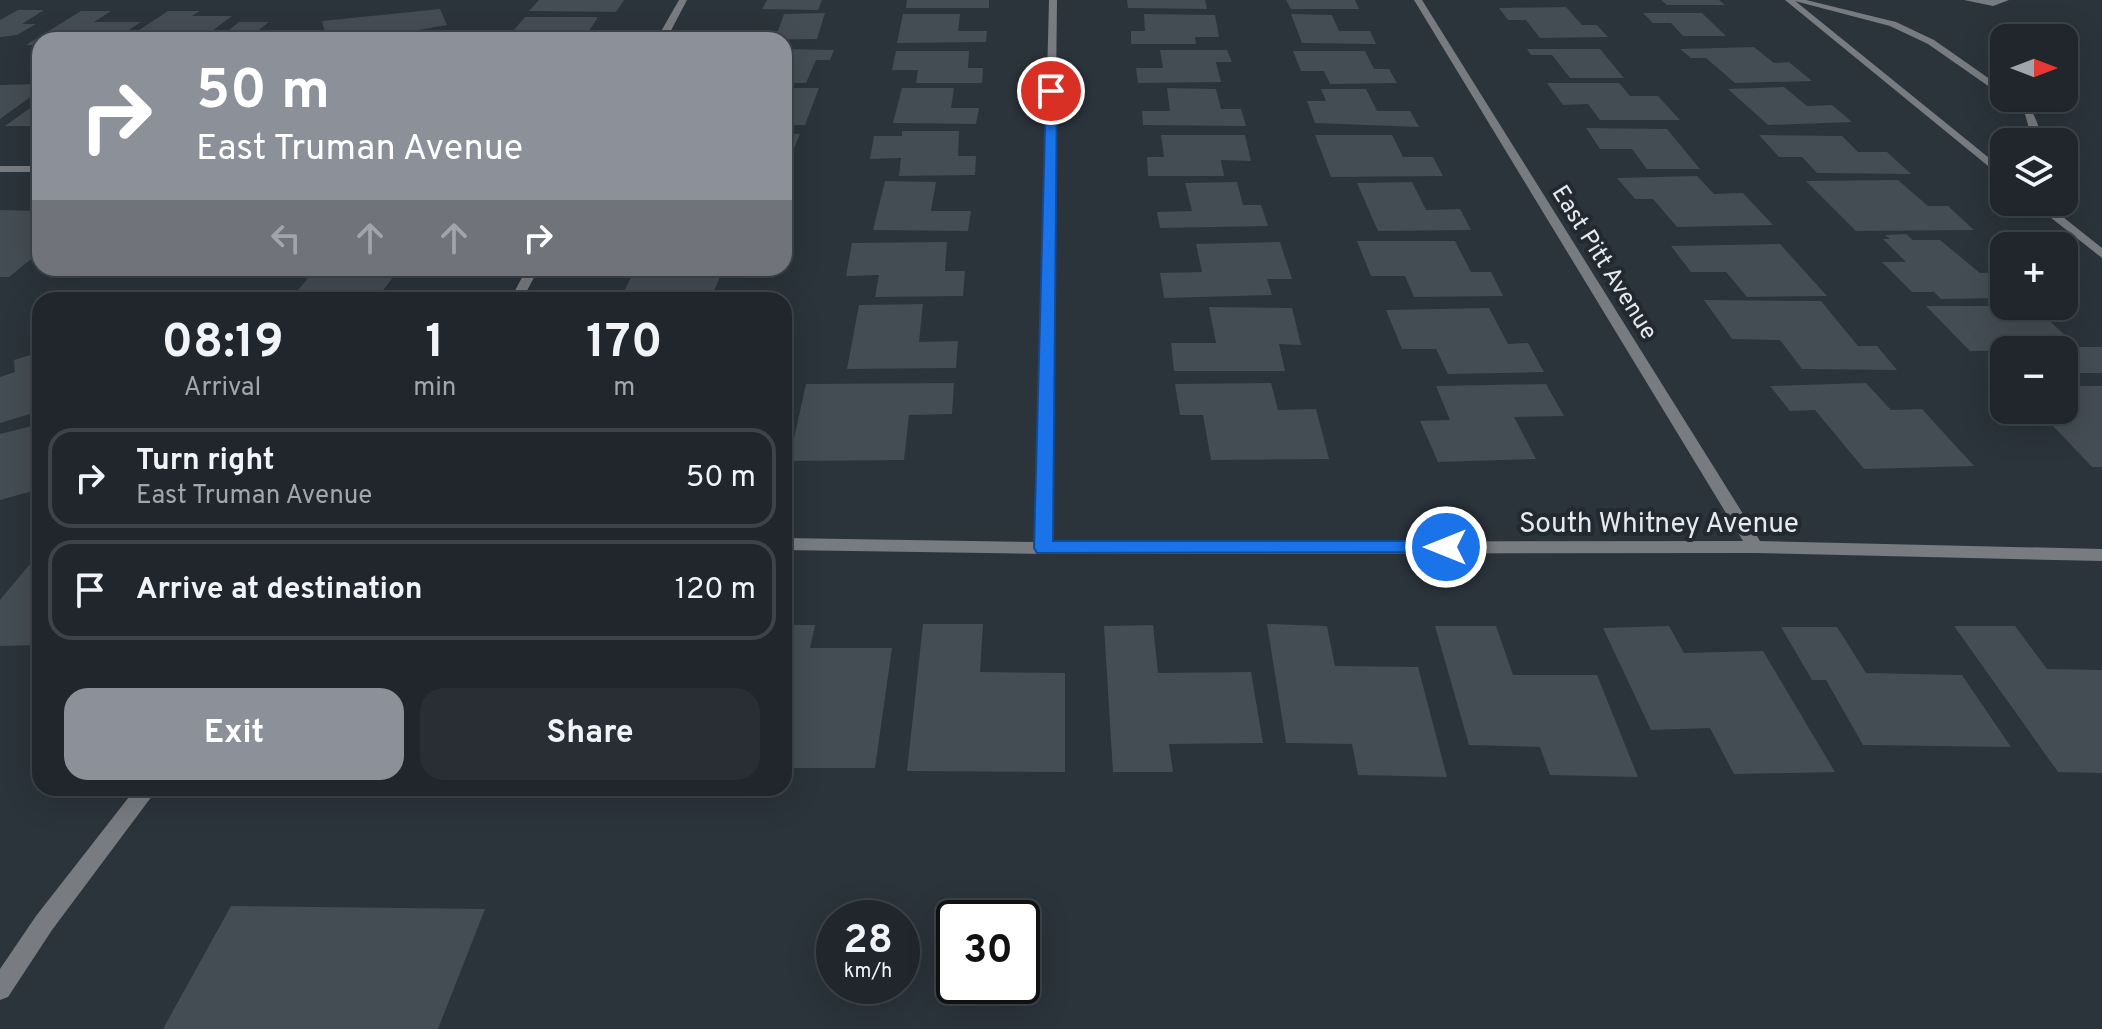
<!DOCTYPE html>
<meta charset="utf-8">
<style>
:root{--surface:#20262c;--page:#282e34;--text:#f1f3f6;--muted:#a2a5a9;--line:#3d4348;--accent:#8c9099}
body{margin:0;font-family:Overpass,sans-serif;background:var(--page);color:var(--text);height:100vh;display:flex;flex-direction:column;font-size:30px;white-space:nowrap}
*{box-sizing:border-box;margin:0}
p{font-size:26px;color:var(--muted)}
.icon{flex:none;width:44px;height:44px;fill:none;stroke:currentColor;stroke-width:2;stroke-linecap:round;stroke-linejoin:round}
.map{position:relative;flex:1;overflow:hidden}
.details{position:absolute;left:32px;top:292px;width:760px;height:504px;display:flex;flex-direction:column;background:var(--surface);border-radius:24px;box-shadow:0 8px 32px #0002,0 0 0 2px var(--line)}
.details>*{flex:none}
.guide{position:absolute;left:32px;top:32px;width:760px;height:244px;border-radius:24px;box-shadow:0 8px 32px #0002,0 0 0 2px var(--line);background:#8c9099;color:#fff;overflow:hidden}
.needle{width:52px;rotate:90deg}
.tools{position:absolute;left:1990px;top:24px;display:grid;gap:16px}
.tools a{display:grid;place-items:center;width:88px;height:88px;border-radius:16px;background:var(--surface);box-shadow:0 8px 32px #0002,0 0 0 2px var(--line);font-size:40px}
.speed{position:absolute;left:816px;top:900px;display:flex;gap:16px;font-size:40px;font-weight:700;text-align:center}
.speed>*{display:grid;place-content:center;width:104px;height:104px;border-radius:50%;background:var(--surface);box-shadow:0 8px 32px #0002,0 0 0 2px var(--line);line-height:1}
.speed small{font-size:20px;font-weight:400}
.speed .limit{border:4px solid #111;border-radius:12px;background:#fff;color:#111}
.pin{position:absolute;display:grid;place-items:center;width:68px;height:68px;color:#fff;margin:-34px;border:4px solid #fff;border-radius:50%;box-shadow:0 2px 8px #0007}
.me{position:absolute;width:88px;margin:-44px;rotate:270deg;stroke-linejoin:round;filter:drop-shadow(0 0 6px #0008)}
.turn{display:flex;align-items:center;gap:28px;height:168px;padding:0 32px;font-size:36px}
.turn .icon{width:104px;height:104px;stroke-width:2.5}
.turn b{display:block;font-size:56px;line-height:68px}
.lanes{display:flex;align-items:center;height:76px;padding:0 32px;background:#0003;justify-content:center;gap:40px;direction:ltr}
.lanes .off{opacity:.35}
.eta{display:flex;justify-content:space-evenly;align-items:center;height:136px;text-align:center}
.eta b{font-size:48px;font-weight:700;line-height:56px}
.action{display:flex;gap:16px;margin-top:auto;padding:16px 32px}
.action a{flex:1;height:92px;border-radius:24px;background:var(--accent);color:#fff;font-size:32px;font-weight:700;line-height:92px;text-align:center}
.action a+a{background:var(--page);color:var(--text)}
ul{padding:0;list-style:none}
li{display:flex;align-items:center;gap:24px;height:100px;margin:0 16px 12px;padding:0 16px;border:4px solid var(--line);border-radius:24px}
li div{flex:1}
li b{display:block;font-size:30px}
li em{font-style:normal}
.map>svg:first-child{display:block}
</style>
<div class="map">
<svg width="2102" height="1029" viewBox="0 0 2102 1029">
<rect width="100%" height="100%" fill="#2b333b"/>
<path fill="#444c54" d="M539,0H624L616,12L529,11Z
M767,0H822L818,10L762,9Z
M907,0H989V8H906Z
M1127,0H1205L1207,9L1128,8Z
M1286,0H1355L1359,9H1291Z
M1661,0H1719L1725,5H1667Z
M1566,7L1582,25H1597L1608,37L1540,38L1526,20H1508L1499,8Z
M440,9L447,25L413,31L415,36L394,40H327L322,21Z
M18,10H44L22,24H36L17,35L0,37V20Z
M81,11H111L94,22H141L114,40H40V45H26Z
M168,11H200L192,16H232L200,40H155L163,35L133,34Z
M825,13L817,39L743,40L747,31H778L784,14Z
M1643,13H1702L1726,36H1683L1671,23H1653Z
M903,14H960L958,31H987L986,42L897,43Z
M1144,14L1215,15L1219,37H1195L1196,44H1131V31H1145Z
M1291,14L1332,15L1339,31H1370L1376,44L1302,43Z
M525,17H598L587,34H602L597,40L509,36Z
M239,22H269L255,33H301L293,40H217Z
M1754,47L1774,63L1789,62L1812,81L1735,83L1706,58H1691L1680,49Z
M784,49L834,50L830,60H816L806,83H784Z
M1527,49H1600L1624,78H1570L1552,55H1531Z
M1160,50H1227L1232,62H1216L1221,82L1138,83L1136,68H1163Z
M896,51H969L968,68H983L982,83H916L918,70H892Z
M1293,51H1365L1374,69H1389L1397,83L1330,84L1324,71H1301Z
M1547,83H1619L1630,96H1658L1680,120H1600L1588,104L1563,105Z
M40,84V90L0,119V85Z
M1784,87L1807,106L1832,105L1852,122L1768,125L1728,89Z
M784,88H819L805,125H784Z
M902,88H954L951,108H979L976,124L893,123Z
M1167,88L1216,89L1221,109H1241L1246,126L1143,125L1142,111H1170Z
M1321,89H1366L1377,111H1410L1419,127L1315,123L1307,101H1326Z
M40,101V124L37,126H5Z
M1586,128L1667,129L1700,169H1647L1632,149H1600Z
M902,131H959L958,156H976L975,175L899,176L901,158L870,159L874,136H902Z
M784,133L800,134L789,160H784Z
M1161,135H1245L1251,161L1221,160L1224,176H1148L1147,157H1164Z
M1315,135H1392L1403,157H1433L1443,176L1331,177Z
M1759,135L1842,136L1858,152H1887L1911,174L1817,173L1802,157H1779Z
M1697,176L1714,194L1743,193L1773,225L1677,227L1653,199H1635L1617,178Z
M1898,180L1928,206H1948L1974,230L1856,231L1806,181Z
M885,181L936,182L931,211H971L968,231L873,230Z
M1237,182L1243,205H1261L1268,226L1160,228L1157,212L1192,211L1185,183Z
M1412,182L1426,210L1460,209L1471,230L1378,231L1357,183Z
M0,210L40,211V220L34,225H40V252L9,277H0Z
M1906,234L1913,240H1940L1980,273L2004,272V298L1941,299L1934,292H1912L1882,262H1906L1883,239H1890L1885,235Z
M1357,241H1455L1471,272H1491L1503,296L1414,297L1405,276H1371Z
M947,242L945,271H965L963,296L875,297L879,275L846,276L852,243Z
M1280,242L1292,279H1267L1272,295L1164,298L1160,273L1202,272L1196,244Z
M1780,244L1827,296L1747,297L1726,272H1691L1671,246Z
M79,268H145L141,272L74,273Z
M197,268H265L259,275L190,274Z
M655,268H756L754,275L721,274L713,294L623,293L635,270Z
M312,273H396L376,300H290Z
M1704,300L1821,301L1858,346H1877L1897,370L1802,369L1780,340L1732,339Z
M923,304L919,342L958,341L956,368L847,369L859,305Z
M1926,306H2033L2078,347H2102V373H2064V350L1970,351Z
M1209,307L1292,308L1301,345L1279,344L1285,371H1174L1171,343H1216Z
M1489,308L1508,344L1528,343L1544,372L1448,374L1436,349H1402L1386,310Z
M40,352V411L0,423V377L15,372L14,360Z
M954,383L952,414L909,415L904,460L789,461L806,384Z
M1271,383L1278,410L1316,409L1329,459L1211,460L1203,415H1180L1175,384Z
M1866,383L1891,410L1922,409L1974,466L1864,469L1815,410L1790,411L1770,386Z
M1546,384L1564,416L1514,417L1536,459L1438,462L1420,421L1450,420L1436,386Z
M2064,386H2102V467H2092L2038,410H2064Z
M40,424V489L0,500V434Z
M40,552V645L0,646V600Z
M923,624H983L980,672L1065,673V772L907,771Z
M1267,624L1327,626L1335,666L1418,667L1447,777L1358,775L1352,744L1286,743Z
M784,625H815L810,648H892L875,768H784Z
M1153,625L1158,673L1251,672L1263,743L1169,744L1173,772H1113L1104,626Z
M1435,626H1496L1513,675H1597L1638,777L1550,775L1540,747L1469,745Z
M1669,626L1684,653L1763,651L1835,772L1734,774L1710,728L1651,730L1603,628Z
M1954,626H2015L2047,669L2102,670V773L2058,772Z
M1781,627H1837L1866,673L1962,675L2011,747L1863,745L1826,680H1812Z
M231,906L485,909L438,1029H163Z"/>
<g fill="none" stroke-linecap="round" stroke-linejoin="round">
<path fill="#787c80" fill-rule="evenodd" d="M1791,0H1806L1896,22L1934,40L2004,89V97L1928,44L1890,26Z
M1964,0H2009L1993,6Z
M2005,98C2027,98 2035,113 2040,132L2033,142H2022L2030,132L2025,114Z"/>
<path fill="#787c80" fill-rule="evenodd" d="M679,0H687L666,40H656Z
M1049,0H1057L1051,542L1743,541L1414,0H1422L1760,541L2102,549V561L1755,553L1043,554L784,550V538L1035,542Z
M1785,0H1794L2004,170V179Z
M0,166H40V172H0Z
M2031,202H2044L2102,248V258Z
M527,268H539L522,300H510Z
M136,788H158L52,930L8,997L0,1000V969L36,916Z"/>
</g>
<path fill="#1a73e8" stroke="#114b97" stroke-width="2" d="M1051,88L1057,91L1053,541H1446L1452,542V552L1037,553L1034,548L1046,91Z"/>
<g text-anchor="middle" stroke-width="8" stroke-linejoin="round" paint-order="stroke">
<g font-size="24" fill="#e5eaef" stroke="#222931">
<text transform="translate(1605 262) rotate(58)" y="8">East Pitt Avenue</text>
</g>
<g font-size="28" fill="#e5eaef" stroke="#222931">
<text x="1659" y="532">South Whitney Avenue</text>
</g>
</g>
</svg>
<div class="tools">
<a><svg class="needle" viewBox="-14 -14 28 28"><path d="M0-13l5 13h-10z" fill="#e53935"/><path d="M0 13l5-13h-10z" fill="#a2a5a9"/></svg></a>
<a><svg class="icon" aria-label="layers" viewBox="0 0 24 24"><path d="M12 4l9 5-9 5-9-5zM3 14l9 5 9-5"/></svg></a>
<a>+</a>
<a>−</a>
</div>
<div class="speed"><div>28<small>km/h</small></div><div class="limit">30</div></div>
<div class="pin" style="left:1051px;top:91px;background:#d93025"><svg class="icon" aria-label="arrive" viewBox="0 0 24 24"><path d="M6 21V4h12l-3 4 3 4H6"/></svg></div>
<svg class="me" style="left:1446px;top:547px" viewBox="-20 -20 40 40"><circle r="17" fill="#1a73e8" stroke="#fff" stroke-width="3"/><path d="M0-11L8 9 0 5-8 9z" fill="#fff"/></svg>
<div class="guide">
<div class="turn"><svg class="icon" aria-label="right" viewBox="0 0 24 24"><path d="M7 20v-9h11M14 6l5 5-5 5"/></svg><div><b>50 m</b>East Truman Avenue</div></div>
<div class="lanes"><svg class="icon off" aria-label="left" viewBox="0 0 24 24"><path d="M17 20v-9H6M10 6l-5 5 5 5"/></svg><svg class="icon off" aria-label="ahead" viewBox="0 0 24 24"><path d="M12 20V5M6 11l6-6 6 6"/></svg><svg class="icon off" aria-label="ahead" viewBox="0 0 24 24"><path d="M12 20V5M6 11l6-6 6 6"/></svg><svg class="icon" aria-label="right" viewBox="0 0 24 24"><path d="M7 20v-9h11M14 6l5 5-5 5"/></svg></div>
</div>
<section class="details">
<div class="eta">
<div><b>08:19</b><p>Arrival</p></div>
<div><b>1</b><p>min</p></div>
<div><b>170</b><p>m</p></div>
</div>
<ul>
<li><svg class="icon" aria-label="right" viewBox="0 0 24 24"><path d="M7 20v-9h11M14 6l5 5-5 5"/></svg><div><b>Turn right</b><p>East Truman Avenue</p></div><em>50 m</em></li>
<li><svg class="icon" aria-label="arrive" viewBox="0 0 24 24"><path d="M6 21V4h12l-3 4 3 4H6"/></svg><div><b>Arrive at destination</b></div><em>120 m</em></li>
</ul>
<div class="action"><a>Exit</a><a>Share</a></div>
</section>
</div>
